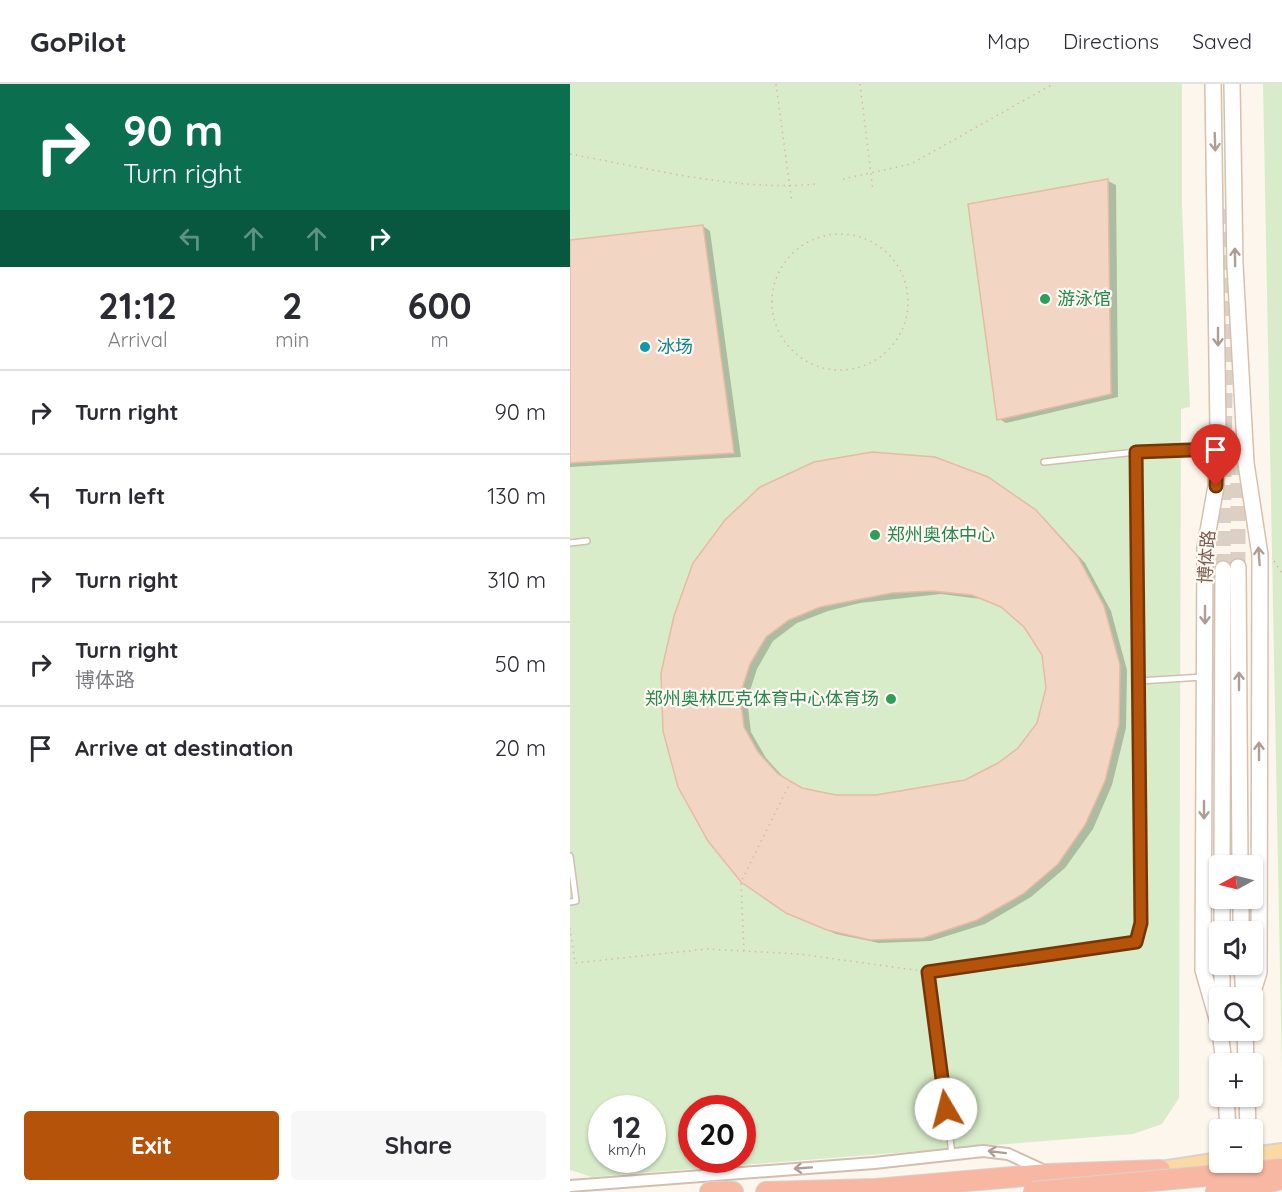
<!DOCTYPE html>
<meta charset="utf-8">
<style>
:root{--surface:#fff;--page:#f7f7f7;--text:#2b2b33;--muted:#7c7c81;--line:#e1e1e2;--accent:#b45309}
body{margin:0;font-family:Quicksand,"Noto Sans SC",sans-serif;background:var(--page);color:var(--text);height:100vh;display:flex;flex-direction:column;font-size:22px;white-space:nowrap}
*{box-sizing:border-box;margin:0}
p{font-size:20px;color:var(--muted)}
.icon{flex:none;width:33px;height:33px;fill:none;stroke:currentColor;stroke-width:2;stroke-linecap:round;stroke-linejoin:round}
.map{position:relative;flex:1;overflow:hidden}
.panel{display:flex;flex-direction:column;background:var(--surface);width:570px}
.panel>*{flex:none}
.banner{background:#0b6e4f;color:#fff;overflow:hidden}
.needle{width:39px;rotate:263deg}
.controls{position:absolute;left:639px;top:771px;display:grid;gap:12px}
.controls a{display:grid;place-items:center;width:54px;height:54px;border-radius:6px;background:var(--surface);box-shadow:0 2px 4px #0004;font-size:30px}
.speed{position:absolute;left:18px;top:1011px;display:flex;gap:12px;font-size:30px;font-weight:700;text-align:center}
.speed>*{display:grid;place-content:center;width:78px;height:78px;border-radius:50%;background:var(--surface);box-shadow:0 2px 4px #0004;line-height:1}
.speed small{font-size:15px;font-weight:400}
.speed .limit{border:9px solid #d22;background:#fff;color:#111}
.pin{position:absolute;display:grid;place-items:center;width:51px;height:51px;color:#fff;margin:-62px -26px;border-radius:50% 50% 50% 0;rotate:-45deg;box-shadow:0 0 6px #0007}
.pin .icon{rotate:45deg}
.me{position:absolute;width:66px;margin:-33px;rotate:352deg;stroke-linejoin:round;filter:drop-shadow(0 0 4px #0008)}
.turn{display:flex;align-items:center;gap:21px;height:126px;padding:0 24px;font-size:27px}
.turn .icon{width:78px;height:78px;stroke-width:2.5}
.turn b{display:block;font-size:42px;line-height:51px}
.lanes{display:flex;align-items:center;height:57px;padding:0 24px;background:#0003;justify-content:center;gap:30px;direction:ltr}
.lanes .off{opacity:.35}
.eta{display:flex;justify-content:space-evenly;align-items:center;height:102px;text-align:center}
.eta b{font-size:36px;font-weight:700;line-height:42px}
.cta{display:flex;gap:12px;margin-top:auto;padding:12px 24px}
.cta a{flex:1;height:69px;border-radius:6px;background:var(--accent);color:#fff;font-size:24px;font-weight:700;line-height:69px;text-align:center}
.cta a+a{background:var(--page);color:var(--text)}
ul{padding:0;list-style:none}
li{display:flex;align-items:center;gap:18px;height:84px;padding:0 24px;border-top:2px solid var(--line)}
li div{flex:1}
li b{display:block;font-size:22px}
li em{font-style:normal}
header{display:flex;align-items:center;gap:36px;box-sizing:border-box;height:84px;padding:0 30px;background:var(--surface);border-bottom:2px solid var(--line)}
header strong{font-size:28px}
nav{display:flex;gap:33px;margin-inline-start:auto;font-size:21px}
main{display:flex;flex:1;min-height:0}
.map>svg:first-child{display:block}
</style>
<header>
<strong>GoPilot</strong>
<nav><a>Map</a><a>Directions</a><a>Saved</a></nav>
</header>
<main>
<section class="panel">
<div class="banner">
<div class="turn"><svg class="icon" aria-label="right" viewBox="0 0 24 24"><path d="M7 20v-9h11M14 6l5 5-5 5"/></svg><div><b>90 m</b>Turn right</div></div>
<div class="lanes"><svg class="icon off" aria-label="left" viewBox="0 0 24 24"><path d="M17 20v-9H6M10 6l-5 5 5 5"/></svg><svg class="icon off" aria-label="ahead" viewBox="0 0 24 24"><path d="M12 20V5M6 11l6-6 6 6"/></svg><svg class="icon off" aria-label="ahead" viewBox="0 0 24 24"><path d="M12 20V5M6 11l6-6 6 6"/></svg><svg class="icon" aria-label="right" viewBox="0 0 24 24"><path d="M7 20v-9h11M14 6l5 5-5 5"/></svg></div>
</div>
<div class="eta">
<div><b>21:12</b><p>Arrival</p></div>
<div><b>2</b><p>min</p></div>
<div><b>600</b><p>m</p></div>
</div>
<ul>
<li><svg class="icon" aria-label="right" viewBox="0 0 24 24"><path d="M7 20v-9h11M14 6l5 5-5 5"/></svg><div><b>Turn right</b></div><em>90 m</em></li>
<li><svg class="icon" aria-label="left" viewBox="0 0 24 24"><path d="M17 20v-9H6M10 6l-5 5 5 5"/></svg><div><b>Turn left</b></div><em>130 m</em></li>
<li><svg class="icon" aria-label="right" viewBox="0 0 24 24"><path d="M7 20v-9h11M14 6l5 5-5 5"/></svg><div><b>Turn right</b></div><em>310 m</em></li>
<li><svg class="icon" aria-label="right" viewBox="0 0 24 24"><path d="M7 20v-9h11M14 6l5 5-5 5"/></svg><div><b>Turn right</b><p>博体路</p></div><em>50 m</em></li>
<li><svg class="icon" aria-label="arrive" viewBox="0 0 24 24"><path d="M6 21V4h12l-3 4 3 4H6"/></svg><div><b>Arrive at destination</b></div><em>20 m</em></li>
</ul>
<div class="cta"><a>Exit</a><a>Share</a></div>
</section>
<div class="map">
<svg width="712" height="1108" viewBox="0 0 712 1108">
<rect width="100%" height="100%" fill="#fdf6ec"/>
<path fill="#d8ecc9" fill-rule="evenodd" d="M0,0H612V121L620,323L611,325L609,1014L592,1040L563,1050L22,1093L0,1086ZM32,1024H82V1076H32ZM122,1024H172V1076H122Z
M693,0H712V990Z"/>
<path fill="#0003" fill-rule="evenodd" d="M538,97L546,101L548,313L436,339L429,335L399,121Z
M133,142L140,147L171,373L0,383V158Z
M426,399L473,433L515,479L541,527L557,586L556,644L542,701L523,745L495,784L461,813L415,840L361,857L309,859L266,850L225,832L92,590ZM371,510L411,515L435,525L455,542L473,570L477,604L468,640L449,665L429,681L395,698L306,713L266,712L232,706L216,696L196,674L181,648L177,616L187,585L203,557L227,539L258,527L290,519Z"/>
<path fill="#f3d5c3" stroke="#e6bba3" stroke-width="1.5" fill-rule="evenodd" d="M538,95L541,310L427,336L398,120Z
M133,141L164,369L0,379V156Z
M302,368L365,373L418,393L466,426L508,473L534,522L550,581L549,640L535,697L515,741L488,780L453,810L407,836L353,854L300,856L257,846L216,829L171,798L138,757L108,703L93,647L91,589L104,532L123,479L155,436L190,403L244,378ZM362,507L402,511L431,523L454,543L472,571L476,604L467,639L448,664L428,679L395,696L306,711H266L232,704L208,690L188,668L174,643L170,611L180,580L196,553L219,536L250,523L322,509Z"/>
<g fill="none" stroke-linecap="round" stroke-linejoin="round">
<path stroke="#dcd0c4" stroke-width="15" stroke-dasharray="15 8" stroke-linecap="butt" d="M668,483V354
M653,485L657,123"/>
<g stroke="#d1beb0" stroke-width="8">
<path id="lane" d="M474,378L566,368
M0,459L17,457
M569,597L633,593
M0,772L6,817L0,818
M382,1070L359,888L566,858L571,839L566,368L647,365"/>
</g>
<g stroke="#d1beb0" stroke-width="14">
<path id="street" d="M0,1102L304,1079L413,1067L438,1070L475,1087"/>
</g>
<g stroke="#d6c0b0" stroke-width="18">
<path id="secondary" d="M643,0L648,346L646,402L635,464L633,886L650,945
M662,0L665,181L676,379L690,471L689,888L681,914
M668,483L670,782
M652,782L653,485
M671,814V848
M652,848V814
M672,880L674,914
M652,914V880
M650,946L654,980
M675,946L676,980
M656,1012L658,1046
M677,1012L678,1046"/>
</g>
<g stroke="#dad1cd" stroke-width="20">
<path id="primary" d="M682,1072L712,1068
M579,1088L650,1077"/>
</g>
<g stroke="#dad1cd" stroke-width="22">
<path id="highway" d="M140,1108H163
M196,1108L305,1105L478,1090L590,1086"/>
</g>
<path stroke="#d9b8a5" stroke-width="1.5" stroke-dasharray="1.5 4.5" stroke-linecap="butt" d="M206,0L222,119
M290,0L303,107
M0,70C77,84 169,108 246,100
M273,95L341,80L483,0
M202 218a68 68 0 1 1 136 0a68 68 0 1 1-136 0Z
M704,477L712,489
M0,844L5,879L137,865L229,870L352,887
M174,867L171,798L221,697"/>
<use href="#lane" stroke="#fff" stroke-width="5"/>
<use href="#street" stroke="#fff" stroke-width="10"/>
<use href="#secondary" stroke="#fff" stroke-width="15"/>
<use href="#primary" stroke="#fbd9a5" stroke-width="16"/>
<use href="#highway" stroke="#f7b7a3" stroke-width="20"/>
<g stroke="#dad1cd" stroke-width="22" stroke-linecap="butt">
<path id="highway-bridge" d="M463,1108L712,1085
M645,1108L709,1096"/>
</g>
<use href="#highway-bridge" stroke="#f7b7a3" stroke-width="20"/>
</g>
<defs><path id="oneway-shaft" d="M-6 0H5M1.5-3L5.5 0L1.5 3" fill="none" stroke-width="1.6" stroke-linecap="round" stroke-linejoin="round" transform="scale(1.5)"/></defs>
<g stroke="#af9d94">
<use href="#oneway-shaft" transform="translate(645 58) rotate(88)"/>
<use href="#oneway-shaft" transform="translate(665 173) rotate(-91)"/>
<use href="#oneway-shaft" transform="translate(648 253) rotate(90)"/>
<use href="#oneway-shaft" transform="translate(689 472) rotate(-94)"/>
<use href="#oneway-shaft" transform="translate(635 531) rotate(90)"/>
<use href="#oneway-shaft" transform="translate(669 597) rotate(-90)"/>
<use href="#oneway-shaft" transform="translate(689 667) rotate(-90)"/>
<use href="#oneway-shaft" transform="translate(634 726) rotate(90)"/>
<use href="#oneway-shaft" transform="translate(427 1068) rotate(-173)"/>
<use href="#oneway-shaft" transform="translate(233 1084) rotate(176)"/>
</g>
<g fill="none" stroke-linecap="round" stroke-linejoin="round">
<g stroke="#753606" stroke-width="15">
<path id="route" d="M376,1025L358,888L566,858L571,839L566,368L647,365L646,402"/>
</g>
<use href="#route" stroke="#b45309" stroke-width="10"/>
</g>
<g fill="#2e9e5b" stroke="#fffaf3" stroke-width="2">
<circle cx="475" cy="215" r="6"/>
<circle cx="305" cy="451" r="6"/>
<circle cx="321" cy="615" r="6"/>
</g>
<circle fill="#0f9aa8" stroke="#fffaf3" stroke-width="2" cx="75" cy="263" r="6"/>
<g text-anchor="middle" stroke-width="4.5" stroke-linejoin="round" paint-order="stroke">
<g font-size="18" fill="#27864d" stroke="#fffaf3" text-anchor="start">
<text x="487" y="221">游泳馆</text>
<text x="317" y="457">郑州奥体中心</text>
<text x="309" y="621" text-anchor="end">郑州奥林匹克体育中心体育场</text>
</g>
<g font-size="18" fill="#0d838f" stroke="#fffaf3" text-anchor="start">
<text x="87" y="269">冰场</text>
</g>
<g font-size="18" fill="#7a5c4d" stroke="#fffaf3">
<text transform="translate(637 473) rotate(-86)" y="6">博体路</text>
</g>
</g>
</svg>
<div class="controls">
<a><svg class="needle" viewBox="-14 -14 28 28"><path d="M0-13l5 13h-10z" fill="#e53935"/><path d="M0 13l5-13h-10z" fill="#7c7c81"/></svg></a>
<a><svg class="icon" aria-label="sound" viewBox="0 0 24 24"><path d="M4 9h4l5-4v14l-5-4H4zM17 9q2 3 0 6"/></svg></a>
<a><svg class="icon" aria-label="search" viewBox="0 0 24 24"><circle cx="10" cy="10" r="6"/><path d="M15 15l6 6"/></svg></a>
<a>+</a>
<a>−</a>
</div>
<div class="speed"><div>12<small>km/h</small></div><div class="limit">20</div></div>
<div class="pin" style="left:646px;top:402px;background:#d93025"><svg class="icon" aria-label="arrive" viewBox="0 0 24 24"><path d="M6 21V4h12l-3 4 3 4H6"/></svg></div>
<svg class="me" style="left:376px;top:1025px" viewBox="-20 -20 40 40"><circle r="19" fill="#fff"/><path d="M0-13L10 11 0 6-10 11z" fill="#b45309"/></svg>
</div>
</main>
